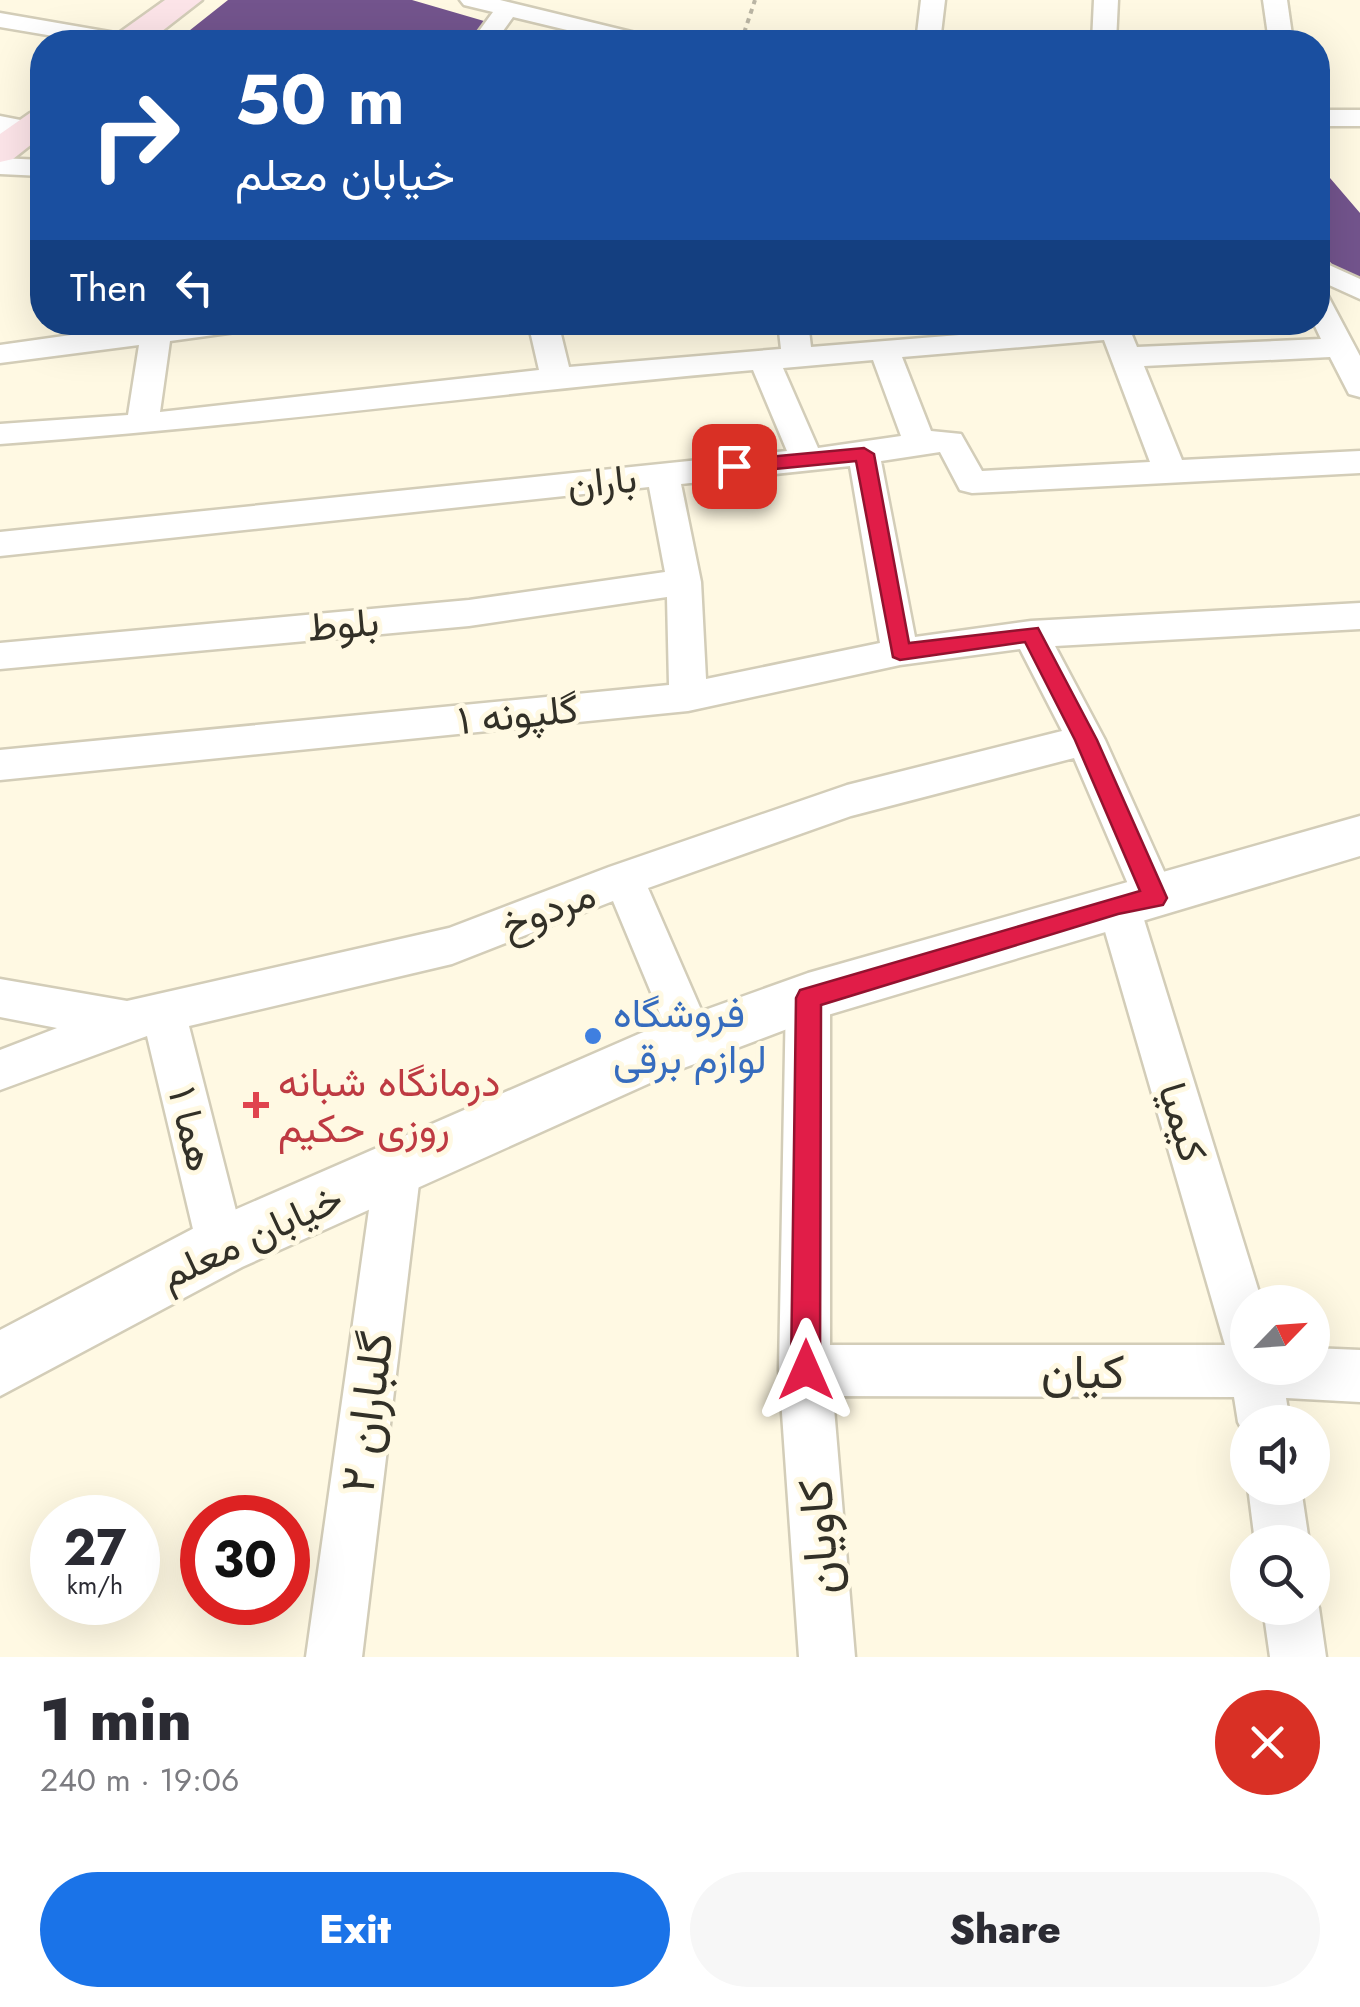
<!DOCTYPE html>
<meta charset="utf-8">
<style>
:root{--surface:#fff;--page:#f7f7f7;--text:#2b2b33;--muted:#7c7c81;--accent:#1a73e8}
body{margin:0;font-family:Jost,Vazirmatn,sans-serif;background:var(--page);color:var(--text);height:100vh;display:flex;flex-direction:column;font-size:38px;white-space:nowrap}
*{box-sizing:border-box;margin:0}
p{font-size:32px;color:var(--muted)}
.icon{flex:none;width:55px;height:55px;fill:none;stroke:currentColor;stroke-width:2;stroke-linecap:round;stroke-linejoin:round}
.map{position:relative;height:1657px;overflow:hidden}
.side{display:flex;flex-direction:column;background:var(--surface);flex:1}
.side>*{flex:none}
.banner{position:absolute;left:30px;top:30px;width:1300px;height:305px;border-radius:40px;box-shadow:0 10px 40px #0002;background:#1a4fa0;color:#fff;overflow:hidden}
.needle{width:65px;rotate:65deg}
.controls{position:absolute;left:1230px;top:1285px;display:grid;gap:20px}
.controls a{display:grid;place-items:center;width:100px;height:100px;border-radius:50%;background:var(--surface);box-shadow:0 10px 40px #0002;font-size:50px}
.speed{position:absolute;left:30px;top:1495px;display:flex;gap:20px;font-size:50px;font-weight:700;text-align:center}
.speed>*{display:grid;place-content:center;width:130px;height:130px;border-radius:50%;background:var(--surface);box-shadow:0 10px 40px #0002;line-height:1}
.speed small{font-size:25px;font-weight:400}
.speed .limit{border:15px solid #d22;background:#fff;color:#111}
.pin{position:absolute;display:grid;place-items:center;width:85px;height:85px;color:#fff;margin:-42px;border-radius:20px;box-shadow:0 5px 15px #0006}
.me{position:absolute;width:110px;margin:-55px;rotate:0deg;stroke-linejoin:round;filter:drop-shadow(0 0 8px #0008)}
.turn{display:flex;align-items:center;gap:35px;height:210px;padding:0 40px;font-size:45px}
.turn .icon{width:130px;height:130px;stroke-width:2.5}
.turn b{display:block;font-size:70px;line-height:85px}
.then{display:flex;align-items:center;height:95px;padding:0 40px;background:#0003;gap:20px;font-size:38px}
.round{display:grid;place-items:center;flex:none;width:105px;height:105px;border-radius:52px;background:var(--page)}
.headline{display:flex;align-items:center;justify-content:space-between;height:170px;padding:0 40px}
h1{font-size:60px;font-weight:800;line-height:75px}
.action{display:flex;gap:20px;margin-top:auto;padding:20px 40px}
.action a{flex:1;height:115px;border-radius:60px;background:var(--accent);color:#fff;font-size:40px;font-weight:800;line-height:115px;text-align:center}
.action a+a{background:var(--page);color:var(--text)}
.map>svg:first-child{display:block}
</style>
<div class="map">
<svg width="1360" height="1657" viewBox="0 0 1360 1657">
<rect width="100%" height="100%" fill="#fff9e3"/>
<path fill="#73548d" d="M228,0H412L484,21L470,42H175Z
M1318,164L1360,213V279L1337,271L1318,246Z"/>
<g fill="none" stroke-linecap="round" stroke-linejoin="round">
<g stroke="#d3cdb8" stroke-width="5">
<path id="minor" d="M460,0H500L652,37L656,42H617L513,17L495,42H471L493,12L464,5Z
M921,0H945L940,42H916Z
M1094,0H1118L1116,42H1092Z
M1263,0H1287L1293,42H1269Z
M0,13L127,35L139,42H89L0,27Z
M1318,110H1360V126H1318Z
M0,158L42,160V176L0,174Z
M1318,260L1360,279V299L1318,280Z
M1318,293L1328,296L1360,356V397L1349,394L1330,357L1144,366L1182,460L1360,451V473L972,493L960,490L940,452L881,461L915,637L1031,621L1360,603V629L1055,646L1105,740L1176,898L1170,910L1155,915L1141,910L1262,1302H1248V1368H1312V1348L1360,1350V1402L1286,1398L1290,1422H1248V1441L1238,1422L1234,1397L833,1396L855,1657H799L779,1370L786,997L793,983L808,978L823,983L830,997V1345H1225L1097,904L1103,892L1118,887L1131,891L1074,758L851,816L648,888L702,1012L695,1026L680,1031L665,1026L613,901L452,964L189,1026L245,1246L238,1263L221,1270L204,1263L197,1246L147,1036L0,1090V1050L57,1028L0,1017V979L127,1001L449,928L609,867L847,785L1062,731L1020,649L900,665L688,711L0,780V750L669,685L667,597L469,626L0,669V643L469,600L665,572L649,487L0,556V532L787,451L753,370C502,392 252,426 0,444V424L128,415L139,345L0,363V345L156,323L257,322L243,331L170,341L160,412L539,370L528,322H558L569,367L781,349L778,322H808L811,347L1121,322L1130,330L1137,347L1321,339L1313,322H1318ZM1104,340L1150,462L982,471L961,434L931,431L902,357ZM873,360L901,436L818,448L783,368ZM850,466L880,643L706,679L701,582L681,484Z
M398,1145L415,1151L421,1167L362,1657H306L375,1167L381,1151Z
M1248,1487L1301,1488L1309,1542H1255Z
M1312,1592L1319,1608L1326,1657H1270L1263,1608H1312Z"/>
</g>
<g stroke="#d3cdb8" stroke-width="5">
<path id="tertiary" d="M0,116L41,124L42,136L30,141L0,136Z
M1360,816V856L811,1020L681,1069L242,1267L0,1396V1330L200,1225L641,1033L808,973Z"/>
</g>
<g stroke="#d3cdb8" stroke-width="5">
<path id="secondary" d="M165,0H202L148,42H112L116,35Z
M42,109V136L13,159L0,162V134L30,113Z"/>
</g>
<path stroke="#bab5a4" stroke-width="4" stroke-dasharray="5 5" stroke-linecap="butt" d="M741,42L755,0"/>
<use href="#minor" fill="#fff" fill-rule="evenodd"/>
<use href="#tertiary" fill="#fff" fill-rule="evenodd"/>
<use href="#secondary" fill="#fce4e8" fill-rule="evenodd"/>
</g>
<path fill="#e11d48" stroke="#92132f" stroke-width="2.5" d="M864,448L874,454L909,643L1038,628L1097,740L1167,898L1163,905L1118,914L821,1005L820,1370L816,1381L806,1385L795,1381L791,1370L796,998L800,990L1140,891L1075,740L1025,642L900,660L893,657L856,461L734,473L725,466L734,460Z"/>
<circle fill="#3f7fe0" stroke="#fff9e3" stroke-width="4" cx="593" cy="1036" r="10"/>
<path fill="#e0444e" stroke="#fff9e3" stroke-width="4" d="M251 1090h10v10h10v10h-10v10h-10v-10h-10v-10h10z"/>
<g text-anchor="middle" stroke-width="10" stroke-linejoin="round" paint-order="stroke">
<g font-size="40" fill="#323027" stroke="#fff9e3">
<text transform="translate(602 481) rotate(-6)" y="14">باران</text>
<text transform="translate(343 624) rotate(-5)" y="14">بلوط</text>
<text transform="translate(518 714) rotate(-6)" y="14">گلپونه ۱</text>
<text transform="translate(548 909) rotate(-21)" y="14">مردوخ</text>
<text transform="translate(1183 1122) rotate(73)" y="14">کیمیا</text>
<text transform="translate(192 1129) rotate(76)" y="14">هما ۱</text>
<text transform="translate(251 1236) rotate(-25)" y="14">خیابان معلم</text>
</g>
<g font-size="40" fill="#366cbe" stroke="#fff9e3" text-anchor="start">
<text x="613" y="1027">فروشگاه<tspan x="613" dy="46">لوازم برقی</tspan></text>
</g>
<g font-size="40" fill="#be3a42" stroke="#fff9e3" text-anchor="start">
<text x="278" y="1096">درمانگاه شبانه<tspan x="278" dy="46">روزی حکیم</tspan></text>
</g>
<g font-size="48" fill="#323027" stroke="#fff9e3">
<text x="1083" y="1388">کیان</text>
<text transform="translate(366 1412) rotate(-83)" y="17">گلباران ۲</text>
<text transform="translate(818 1537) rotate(-94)" y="17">کاویان</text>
</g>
</g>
</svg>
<div class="controls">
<a><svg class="needle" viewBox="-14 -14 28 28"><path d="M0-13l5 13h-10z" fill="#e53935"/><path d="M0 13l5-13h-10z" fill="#7c7c81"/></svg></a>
<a><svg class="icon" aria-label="sound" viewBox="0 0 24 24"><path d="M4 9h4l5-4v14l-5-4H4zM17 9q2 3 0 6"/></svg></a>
<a><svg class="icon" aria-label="search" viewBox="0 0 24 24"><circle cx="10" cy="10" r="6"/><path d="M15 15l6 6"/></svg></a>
</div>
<div class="speed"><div>27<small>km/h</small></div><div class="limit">30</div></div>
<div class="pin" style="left:734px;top:466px;background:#d93025"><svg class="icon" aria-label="arrive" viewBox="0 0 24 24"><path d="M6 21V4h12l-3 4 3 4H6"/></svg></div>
<svg class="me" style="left:806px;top:1370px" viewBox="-20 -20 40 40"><path d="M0-17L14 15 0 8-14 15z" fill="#e11d48" stroke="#fff" stroke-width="4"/></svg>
<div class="banner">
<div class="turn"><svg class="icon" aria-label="right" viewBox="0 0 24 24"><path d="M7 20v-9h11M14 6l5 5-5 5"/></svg><div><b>50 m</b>خیابان معلم</div></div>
<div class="then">Then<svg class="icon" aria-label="left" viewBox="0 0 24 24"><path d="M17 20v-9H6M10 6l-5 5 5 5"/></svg></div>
</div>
</div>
<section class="side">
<div class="headline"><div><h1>1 min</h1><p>240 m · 19:06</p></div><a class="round" style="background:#d93025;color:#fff"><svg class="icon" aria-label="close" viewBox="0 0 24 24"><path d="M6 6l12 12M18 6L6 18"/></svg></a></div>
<div class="action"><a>Exit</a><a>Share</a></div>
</section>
